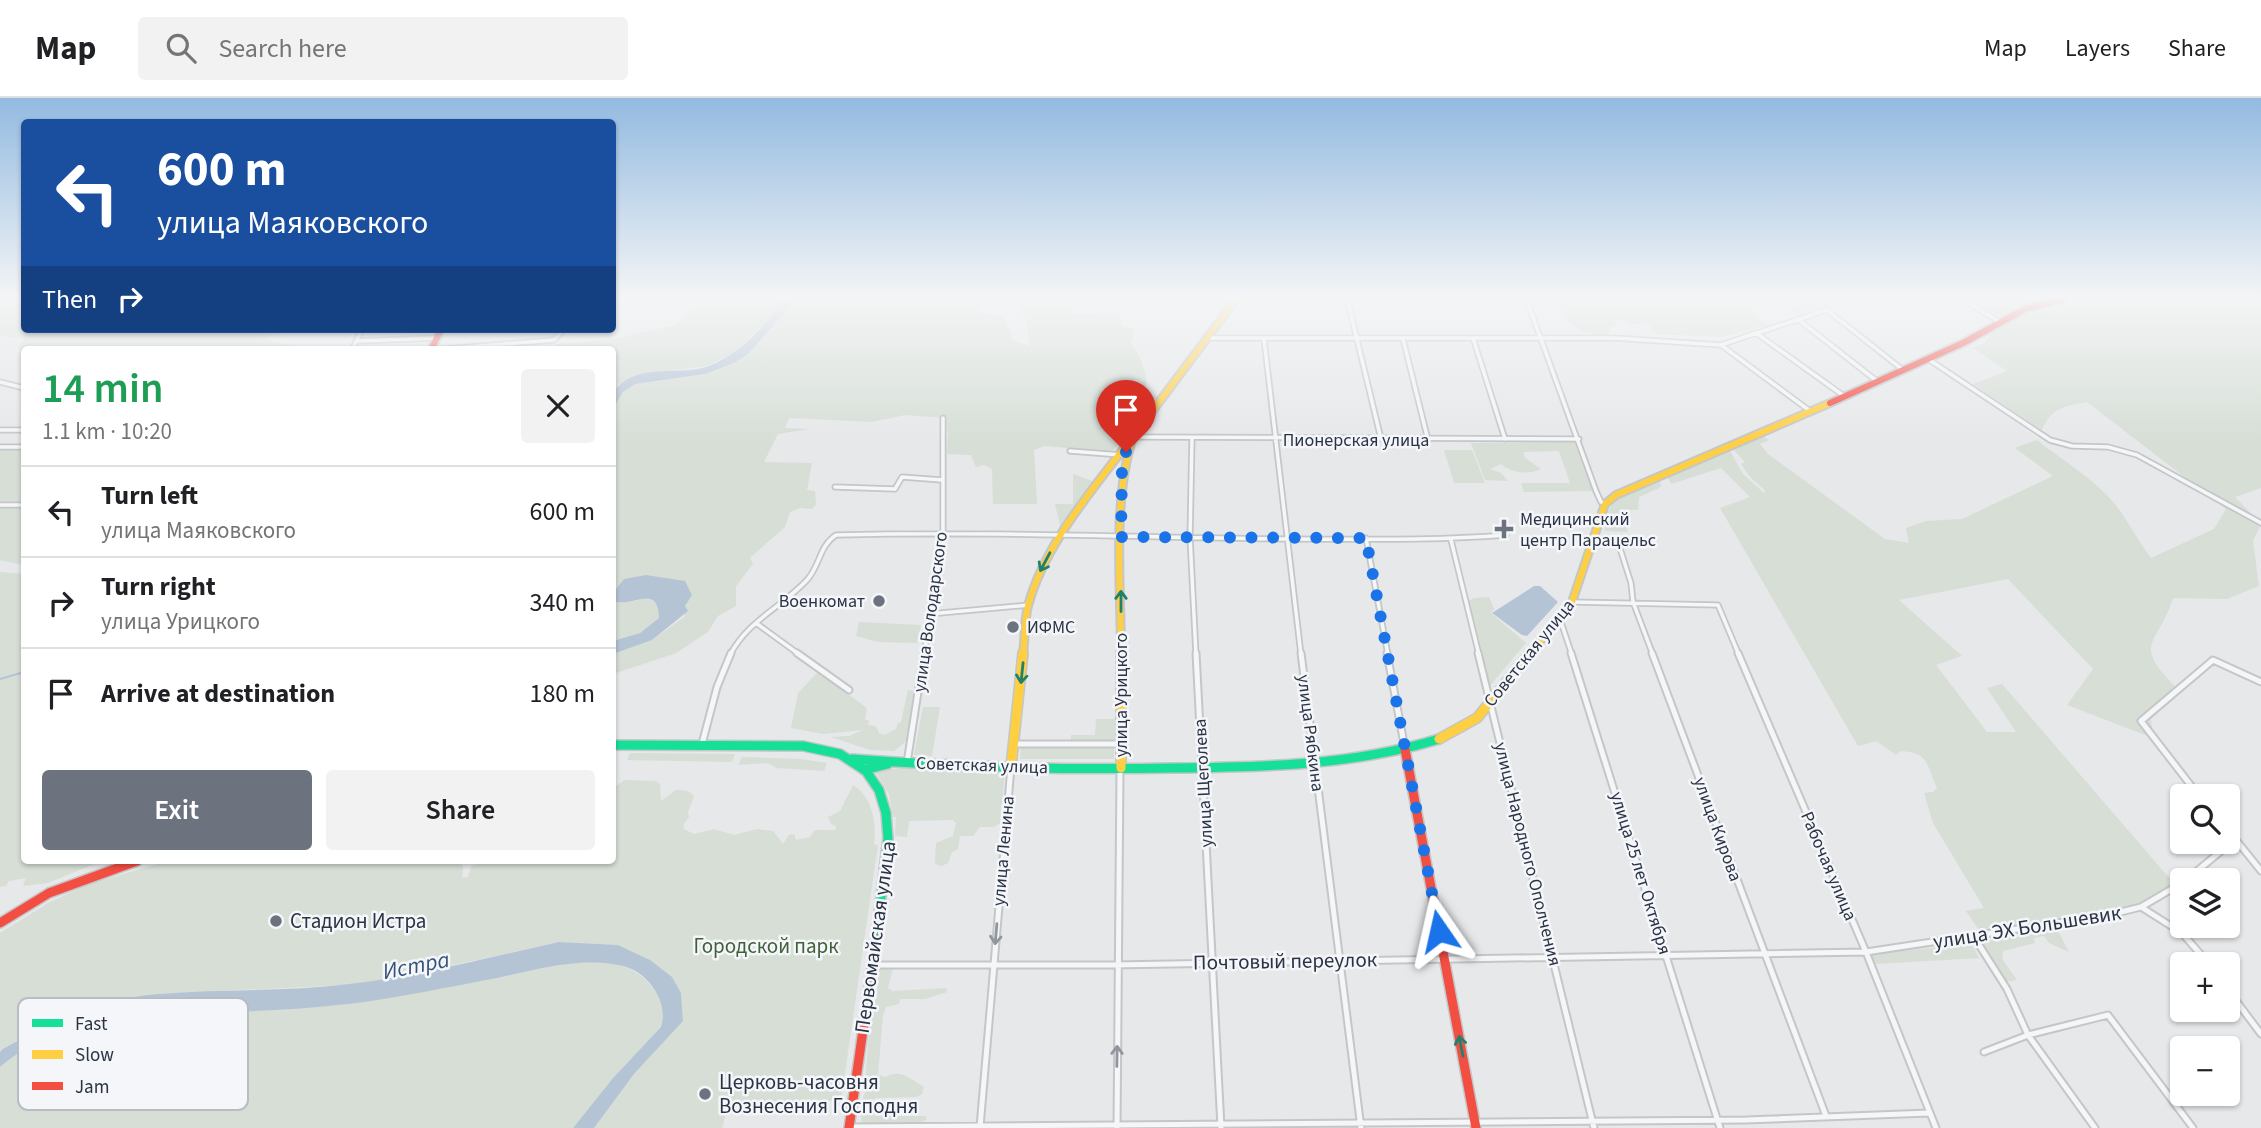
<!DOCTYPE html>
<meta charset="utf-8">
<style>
:root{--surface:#fff;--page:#f2f2f2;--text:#202124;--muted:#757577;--line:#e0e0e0;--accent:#6c737f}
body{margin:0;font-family:"Source Sans 3",sans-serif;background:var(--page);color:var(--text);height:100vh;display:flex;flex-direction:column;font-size:26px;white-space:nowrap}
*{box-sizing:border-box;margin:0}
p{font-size:23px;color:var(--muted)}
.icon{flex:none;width:38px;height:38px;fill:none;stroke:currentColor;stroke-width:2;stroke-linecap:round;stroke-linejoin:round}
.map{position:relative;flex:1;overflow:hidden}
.details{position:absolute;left:21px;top:248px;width:595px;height:518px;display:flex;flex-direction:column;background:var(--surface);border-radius:7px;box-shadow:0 2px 5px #0004}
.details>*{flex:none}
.top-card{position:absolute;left:21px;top:21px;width:595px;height:214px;border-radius:7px;box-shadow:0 2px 5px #0004;background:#1a4fa0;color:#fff;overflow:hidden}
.fabs{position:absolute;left:2170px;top:686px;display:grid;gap:14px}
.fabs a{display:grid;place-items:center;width:70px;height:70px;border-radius:7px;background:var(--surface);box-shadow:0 2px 5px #0004;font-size:35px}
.pin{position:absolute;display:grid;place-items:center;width:60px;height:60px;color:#fff;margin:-72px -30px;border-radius:50% 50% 50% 0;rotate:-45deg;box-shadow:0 0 7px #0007}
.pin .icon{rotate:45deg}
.me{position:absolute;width:77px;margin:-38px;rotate:349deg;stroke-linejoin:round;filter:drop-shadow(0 0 5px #0008)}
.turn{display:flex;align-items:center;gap:24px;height:147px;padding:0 21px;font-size:32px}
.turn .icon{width:91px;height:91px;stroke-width:2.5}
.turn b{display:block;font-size:49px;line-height:60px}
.then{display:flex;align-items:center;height:66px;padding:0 21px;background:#0003;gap:14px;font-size:26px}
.round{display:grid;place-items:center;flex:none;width:74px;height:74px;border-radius:7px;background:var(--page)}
.head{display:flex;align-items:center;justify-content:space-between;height:119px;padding:0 21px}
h1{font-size:42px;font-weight:600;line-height:52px;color:#1e9e55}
.button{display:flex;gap:14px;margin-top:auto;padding:14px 21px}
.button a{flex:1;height:80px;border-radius:7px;background:var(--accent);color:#fff;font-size:28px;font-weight:600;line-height:80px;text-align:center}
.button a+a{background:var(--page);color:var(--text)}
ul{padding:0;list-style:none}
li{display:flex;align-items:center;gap:21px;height:91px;padding:0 21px;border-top:2px solid var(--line)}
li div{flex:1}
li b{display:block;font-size:26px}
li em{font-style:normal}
header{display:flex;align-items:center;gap:42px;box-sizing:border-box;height:98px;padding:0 35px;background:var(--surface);border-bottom:2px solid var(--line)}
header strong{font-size:33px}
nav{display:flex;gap:38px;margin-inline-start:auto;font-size:24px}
.search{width:490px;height:63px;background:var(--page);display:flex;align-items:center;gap:18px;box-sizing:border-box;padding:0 24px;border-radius:7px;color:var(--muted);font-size:26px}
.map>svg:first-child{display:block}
</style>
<header>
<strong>Map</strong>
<div class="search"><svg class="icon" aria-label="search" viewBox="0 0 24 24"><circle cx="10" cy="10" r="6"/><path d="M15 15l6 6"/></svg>Search here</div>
<nav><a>Map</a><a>Layers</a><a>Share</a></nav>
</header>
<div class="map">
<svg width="2261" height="1030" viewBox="0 0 2261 1030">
<rect width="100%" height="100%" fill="#e6e8ea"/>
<path fill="#d6ded6" d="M0,200H24V231H287L262,241L299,249L296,252H24V257L17,249L24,241L0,238Z
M699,200H785L774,217L732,256L707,268L674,272L619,286L613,295L612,252H555L556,246L608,242L677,227Z
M798,200H985L977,214L1005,220L1013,243L1030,248L1025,218L1019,217L1017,200H1054L1057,204L1071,205V216L1119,215L1122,228L1135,231L1131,245C1140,257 1151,280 1144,295L1157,298L1112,354L1045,348L1034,352L1037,406H993L992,371L984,367L976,369L971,357L947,356L948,336L944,320L905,317L872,324L789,320L785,330L810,331L778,336L764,364L812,365L807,392L815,393L816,407L812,411L800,410L790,414L785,429L750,460L753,466L736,488V508L718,518L708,534L676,555L613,576V556L652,542L684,519L689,492L685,488L617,489L613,497L612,310L623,294L635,286L705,276L734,265L748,256Z
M1550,200H1812L1820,204L1844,200L1841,206L1799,215L1770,207L1752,214L1768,227L1722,239L1655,236L1648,225L1631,226L1628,223L1615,222L1617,227L1611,228L1609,236C1570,239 1573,222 1550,200Z
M1969,200H2053L2003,219L1969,203Z
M2118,200L2185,206L2203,200H2261V390L2235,399L2261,426L2253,443L2259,488L2227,501L2173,500C2158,548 2131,544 2175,588V600L2151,621L2153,640L2067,607L2093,571L2008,481L1899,502L1962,558L1936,567L1987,634H2016L1987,590L2002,586L2177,789L2141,809L1983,838L1966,813L1984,810L1933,725L1924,695L1933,694L1937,690C1926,666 1929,654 1900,653L1896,657L1876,643L1858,648L1720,410L1750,399L1721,370L1671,386L1668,379L1730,353L1743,376L1764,395L1766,393L1750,379L1741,366L1745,364L1733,351L1763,338L1769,342L1760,346L1768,356L1885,441L1909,445L1906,430L1926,423L1962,421L2053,378L2015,350L2037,342C2063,363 2092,379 2114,405C2128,422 2138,443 2151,460L2214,431L2226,411L2087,304C2065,308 2051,310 2042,332L1973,286L2007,273L1973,250L1983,246L1993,233L2007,225L2047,207Z
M1574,344L1593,393L1524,394L1521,385H1570L1559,353L1523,354L1525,360L1541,371C1529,377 1511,375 1501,366L1490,371L1501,375L1508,383L1485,382L1471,345Z
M0,350H24V406L0,405Z
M1444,352H1472L1485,385H1454Z
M1073,376L1095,384L1061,431L1055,406H1073Z
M1660,383L1661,389L1639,399L1638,412H1620L1628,434L1605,433C1603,397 1632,393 1660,383Z
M0,408L24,409V467L0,462Z
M0,474L24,476V763H102L48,785L23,788L26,780L9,783L6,788L0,789Z
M644,499L654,502L659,511V520L640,535L613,543L612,503H635Z
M1489,499L1494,511L1491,515L1526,545L1488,590L1466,504L1474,500Z
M859,524L921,527L917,545L878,544L856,538Z
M818,574L867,610L865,622H869L868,627L876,628L879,635L884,637L896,631L898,625L901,624L908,592L914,593L906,643L894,653L870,652L831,639L849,638L863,632L823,636L791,630L798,595Z
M923,609H940L932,658L914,657Z
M1096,621H1116V644H1071V637H1095Z
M1021,648L1114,649V661H1020Z
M630,655L735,656L732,664L627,662Z
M742,659L801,661L827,665L824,673L777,670L767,665L738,667Z
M911,669L1005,674L1000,725L994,729H980L973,738H960L958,751L952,754L948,765L942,768L935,766L936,745L953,738L956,725L953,722L909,723L907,739L895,738L896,719H893L889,696L875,673Z
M625,682L656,683L660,686L661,703L676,692L688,693L694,698L688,714L689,719L683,727L684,731L694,736L714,731L734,737L757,731L773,733L783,746L789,737L794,736L796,742L810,739L815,732H835L836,728L831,726L828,719L840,713L853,687C872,698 877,725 874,746L878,747L841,1002L728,1009L722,1030H593L634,976L683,923L681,895L650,862L618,847L559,844L389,881L347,887L158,896C103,905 45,919 0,954V835L50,804L87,787L167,763H461V767H463L462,780L468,779L472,767L512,763H612L613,690Z
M2058,833L2069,854L2049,845L2044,838L2034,840L2035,845L2003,853L2002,861L2017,882L2006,884L1979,844Z
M1972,846L1979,860L1876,866L1871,856Z
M572,865C589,865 612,862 628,870C650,880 668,904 661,929L613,980L573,1030H0V969C36,939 75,924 121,917L288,911L340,907Z
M884,867L893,870L888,890L893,893L946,890L947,894L925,901H900L899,906L886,909L883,917L878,977L886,979C900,970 912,982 924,989L922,996L916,999L876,1000L871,1003V1010L875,1018H925L927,1021C915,1030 881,1030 863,1030C860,1018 860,1002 867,991L865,985L871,911L877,899L878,870Z"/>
<path fill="#b4c4d5" d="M785,200H798L748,256L734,265L705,276L635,286L623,294L613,310V295C634,263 678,279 709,268C742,255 765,227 785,200Z
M646,477L685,483L692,497L685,508L688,513L652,542L613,556V543L640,535L659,520C658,484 633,510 613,503V495L624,481Z
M1534,488H1540L1558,504L1527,538L1522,537L1492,515Z
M559,844L618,847L650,862L672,879L681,895L683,923L634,976L594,1030H573L613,980L661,929C669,904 648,874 623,868C576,857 527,875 481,883C434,892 386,902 339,907C267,915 193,914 121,917C75,924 36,939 0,969V954L3,951C50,923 103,900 158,896C221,891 286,894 349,886C420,878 489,859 559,844Z"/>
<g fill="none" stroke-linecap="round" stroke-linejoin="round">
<path stroke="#b4c4d5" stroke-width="2" d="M0,581L24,574"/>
<g stroke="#c4c6c8" stroke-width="7">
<path id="street-far1" d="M1347,200L1381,341
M1526,200L1596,393L1601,404L1605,406
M1960,200L2000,224
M1236,201L1267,200
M1799,222L1878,284
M1757,235L1827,212L1903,272
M1209,240H1614L1721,247L1756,235L1844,298
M1473,240L1505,341
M1264,241L1301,557
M1403,241L1428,342
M358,243L437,240
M1721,247L1810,313
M352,252L362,231
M432,252L554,242L564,231
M1928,261L2050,342L2072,348L2108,349L2137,357L2261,425
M0,284L24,290
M0,332H24
M1133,339L1579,341
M1192,340L1190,439L1196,557
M0,349H24
M1070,353L1121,357
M835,389L895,391L902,379L942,382
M0,407H24
M1366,440L1388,557
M1617,441L1631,485L1633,504L1653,557
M1451,442L1479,557
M1572,504L1718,507L1739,557
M929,516L1029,507
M1560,521L1572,557
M756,525L800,557
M730,557C747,523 782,509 807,482C820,468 819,448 836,437C985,433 1134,439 1283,441C1357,441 1432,443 1506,437
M924,557L943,434V320"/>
</g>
<g stroke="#c4c6c8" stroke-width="9">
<path id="street" d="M797,555L849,592
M1196,555L1221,1029
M1301,555L1361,1030
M1387,555L1405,651
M1478,555L1594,1030
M1571,555L1720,1030
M1652,555L1826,1018
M1738,555L1866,854L1936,1030
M702,646L717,589L731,555
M1014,646H1122
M907,665L924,555
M2199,698L2141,623L2213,562L2261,584
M2228,732L2261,773
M2186,782L2226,749
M2141,809L2182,835L2209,866
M1974,839L2007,891L2028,937L2095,1030
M872,867H1113L1866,854L2104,818L2141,809L2182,785
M2228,892L2261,936
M1984,954L2028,937L2108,917L2193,1030
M849,1029L1746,1022L1929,1015
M980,1029L1011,669
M1117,1030L1120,671"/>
</g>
<g stroke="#c4c6c8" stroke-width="12">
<path id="fast" d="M612,647L803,648L840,656L866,673L879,692L886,715L888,740L876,841
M852,661C958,669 1064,672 1171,670C1262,669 1351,668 1439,641
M864,672L888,666"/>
</g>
<g stroke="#c4c6c8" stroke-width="10">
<path id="slow-far1" d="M1023,557C1025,541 1024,523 1028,508C1044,448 1090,395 1127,346
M1121,557C1121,489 1112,403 1133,339L1237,200
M1529,557L1572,504L1605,406L1616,397L1830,305"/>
</g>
<g stroke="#c4c6c8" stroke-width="12">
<path id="slow" d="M1121,555V670
M1439,641L1477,620L1530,555
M1011,669L1023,555"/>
</g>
<g stroke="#c4c6c8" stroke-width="10">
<path id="jam-far1" d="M431,252L441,231
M1830,305L1963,245L2025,211L2066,200"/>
</g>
<g stroke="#c4c6c8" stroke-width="12">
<path id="jam" d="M1405,651L1476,1030
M0,825L49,795L137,763
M849,1030L876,841"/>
</g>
<use href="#street-far1" stroke="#f5f6f7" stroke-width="3.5"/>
<use href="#street" stroke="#f5f6f7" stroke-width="5"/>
<use href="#fast" stroke="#16e098" stroke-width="9"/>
<use href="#slow-far1" stroke="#ffcf43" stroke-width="6"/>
<use href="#slow" stroke="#ffcf43" stroke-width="9"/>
<use href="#jam-far1" stroke="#f24e42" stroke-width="6"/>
<use href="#jam" stroke="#f24e42" stroke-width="9"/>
</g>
<defs><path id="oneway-shaft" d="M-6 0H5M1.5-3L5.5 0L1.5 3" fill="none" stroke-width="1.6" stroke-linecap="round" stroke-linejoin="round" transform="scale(1.75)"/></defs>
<g stroke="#22816a">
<use href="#oneway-shaft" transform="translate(1045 464) rotate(118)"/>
<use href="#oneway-shaft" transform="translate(1121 503) rotate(-90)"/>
<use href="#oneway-shaft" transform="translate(1022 575) rotate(96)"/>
<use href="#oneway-shaft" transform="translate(1461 948) rotate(-101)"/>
</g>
<g stroke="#90959e">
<use href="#oneway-shaft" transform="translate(996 836) rotate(95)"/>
<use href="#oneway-shaft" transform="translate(1117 958) rotate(-89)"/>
</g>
<linearGradient id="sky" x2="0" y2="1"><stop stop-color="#93bae0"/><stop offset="0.58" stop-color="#f4f5f6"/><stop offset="1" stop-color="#f4f5f6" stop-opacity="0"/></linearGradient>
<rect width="2261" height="344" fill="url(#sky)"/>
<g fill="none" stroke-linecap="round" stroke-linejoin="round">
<path stroke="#1a73e8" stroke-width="12" stroke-dasharray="0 21.6" d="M1126,354L1122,370L1121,439L1366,440L1439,833"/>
</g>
<g fill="#6c737f" stroke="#f4f6f9" stroke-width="2.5">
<path d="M1500.5 420.5h7v7h7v7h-7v7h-7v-7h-7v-7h7z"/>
<circle cx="879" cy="503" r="7"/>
<circle cx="1013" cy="529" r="7"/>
<circle cx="276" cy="823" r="7"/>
<circle cx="705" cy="996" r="7"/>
</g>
<g text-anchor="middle" stroke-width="5" stroke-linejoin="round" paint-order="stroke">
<g font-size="18" fill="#2b3445" stroke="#f4f6f9">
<text x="1356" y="348">Пионерская улица</text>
<text transform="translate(930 514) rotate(-82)" y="6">улица Володарского</text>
<text transform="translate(1529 555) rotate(-51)" y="6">Советская улица</text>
<text transform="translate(1121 597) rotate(-90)" y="6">улица Урицкого</text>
<text transform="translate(1311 635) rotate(83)" y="6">улица Рябкина</text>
<text transform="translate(982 667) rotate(2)" y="6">Советская улица</text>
<text transform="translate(1203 685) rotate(-93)" y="6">улица Щеголева</text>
<text transform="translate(1718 731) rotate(70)" y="6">улица Кирова</text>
<text transform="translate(1003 753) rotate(-85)" y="6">улица Ленина</text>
<text transform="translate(1528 756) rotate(76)" y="6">улица Народного Ополчения</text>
<text transform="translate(1829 768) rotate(67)" y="6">Рабочая улица</text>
<text transform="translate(1641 775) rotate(73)" y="6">улица 25 лет Октября</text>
</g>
<g font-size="18" fill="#2b3445" stroke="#f4f6f9" text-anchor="start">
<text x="1520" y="427">Медицинский<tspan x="1520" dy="21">центр Парацельс</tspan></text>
<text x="865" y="509" text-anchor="end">Военкомат</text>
<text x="1027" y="535">ИФМС</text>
</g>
<g font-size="21" fill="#2b3445" stroke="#f4f6f9" text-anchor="start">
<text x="290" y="830">Стадион Истра</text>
<text x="719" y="991">Церковь-часовня<tspan x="719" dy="24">Вознесения Господня</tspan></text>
</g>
<g font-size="21" fill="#2b3445" stroke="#f4f6f9">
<text transform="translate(2027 829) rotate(-9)" y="7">улица ЭХ Большевик</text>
<text transform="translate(875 839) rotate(-82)" y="7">Первомайская улица</text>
<text transform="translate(1285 863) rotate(-1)" y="7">Почтовый переулок</text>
</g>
<g font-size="21" fill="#3f6138" stroke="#f4f6f9">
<text x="766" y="855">Городской парк</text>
</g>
<g font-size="23" font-style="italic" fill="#34527a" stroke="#f4f6f9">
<text transform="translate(416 867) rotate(-11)" y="8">Истра</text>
</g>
</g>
<rect x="18" y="900" width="230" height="112" rx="10" fill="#f4f6f9" stroke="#b8bcc3" stroke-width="2"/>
<rect x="32" y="921" width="31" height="8" fill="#16e098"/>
<rect x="32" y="952" width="31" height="9" fill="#ffcf43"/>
<rect x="32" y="984" width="31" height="8" fill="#f24e42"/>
<g font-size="19" fill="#2b3445">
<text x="75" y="932">Fast</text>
<text x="75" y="963">Slow</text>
<text x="75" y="995">Jam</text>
</g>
</svg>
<div class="fabs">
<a><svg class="icon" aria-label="search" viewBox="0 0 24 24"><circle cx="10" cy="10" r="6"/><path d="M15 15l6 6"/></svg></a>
<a><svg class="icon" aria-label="layers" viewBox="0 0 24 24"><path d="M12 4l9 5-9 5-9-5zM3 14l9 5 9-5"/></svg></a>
<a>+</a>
<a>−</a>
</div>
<div class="pin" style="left:1126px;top:354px;background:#d93025"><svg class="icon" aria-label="arrive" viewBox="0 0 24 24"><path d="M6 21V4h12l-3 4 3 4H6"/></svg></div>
<svg class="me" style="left:1439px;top:833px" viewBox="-20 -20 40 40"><path d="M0-17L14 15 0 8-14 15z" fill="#1a73e8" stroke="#fff" stroke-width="4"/></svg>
<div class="top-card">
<div class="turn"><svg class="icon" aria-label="left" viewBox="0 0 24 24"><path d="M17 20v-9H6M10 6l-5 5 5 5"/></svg><div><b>600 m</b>улица Маяковского</div></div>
<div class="then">Then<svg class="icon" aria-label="right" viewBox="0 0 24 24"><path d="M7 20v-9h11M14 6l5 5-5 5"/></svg></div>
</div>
<section class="details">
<div class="head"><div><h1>14 min</h1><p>1.1 km · 10:20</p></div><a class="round"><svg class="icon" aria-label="close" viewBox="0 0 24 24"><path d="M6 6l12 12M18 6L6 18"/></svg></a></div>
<ul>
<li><svg class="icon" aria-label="left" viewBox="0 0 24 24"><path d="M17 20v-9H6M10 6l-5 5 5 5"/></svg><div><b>Turn left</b><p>улица Маяковского</p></div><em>600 m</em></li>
<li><svg class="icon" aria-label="right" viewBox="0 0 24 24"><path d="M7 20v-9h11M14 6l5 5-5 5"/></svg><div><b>Turn right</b><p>улица Урицкого</p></div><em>340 m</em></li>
<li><svg class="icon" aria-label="arrive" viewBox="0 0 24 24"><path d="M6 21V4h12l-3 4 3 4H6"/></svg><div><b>Arrive at destination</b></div><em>180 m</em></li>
</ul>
<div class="button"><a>Exit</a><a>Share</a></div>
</section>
</div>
